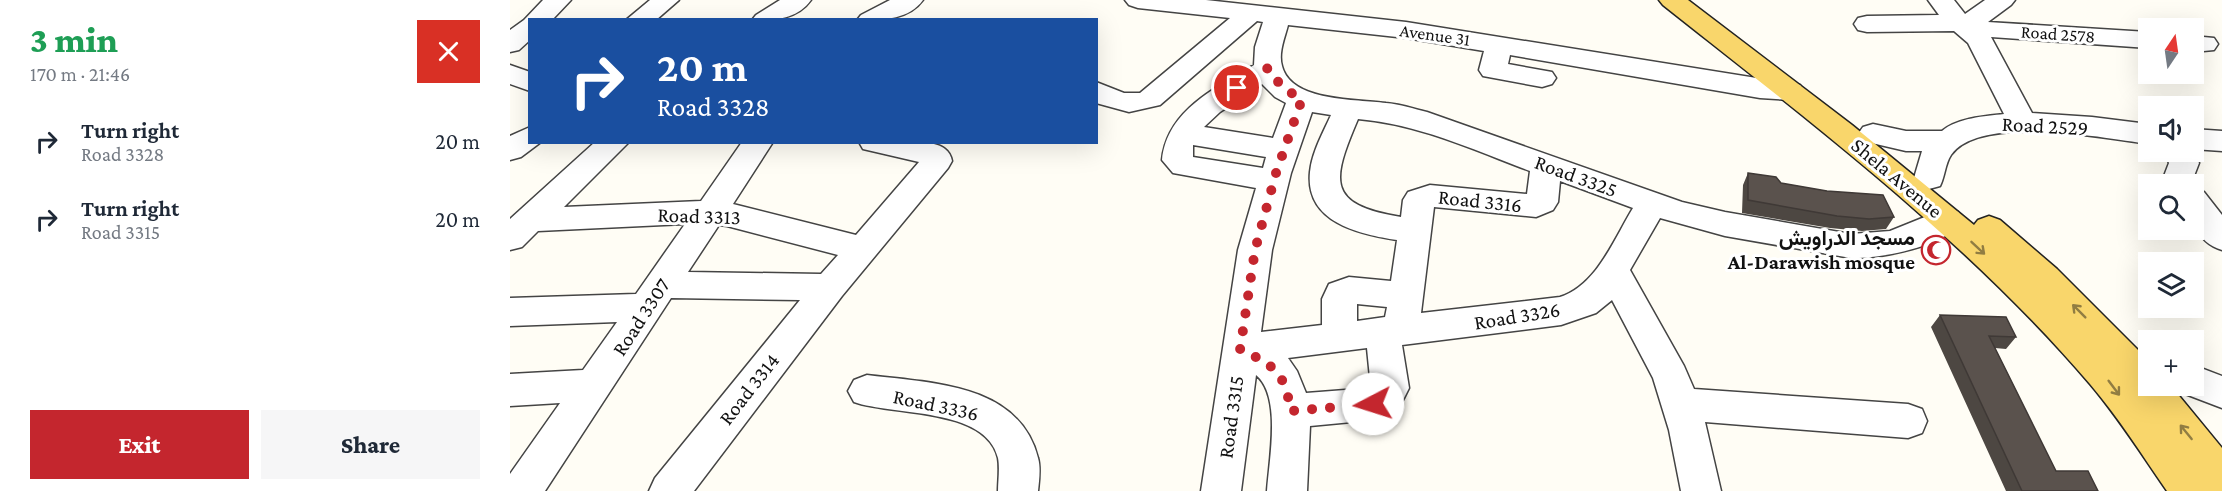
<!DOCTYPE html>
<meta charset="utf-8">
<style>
:root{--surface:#fff;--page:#f6f6f7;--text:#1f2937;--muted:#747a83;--accent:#c4262e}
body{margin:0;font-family:"Crimson Pro",Vazirmatn,serif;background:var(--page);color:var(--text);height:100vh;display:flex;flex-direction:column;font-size:22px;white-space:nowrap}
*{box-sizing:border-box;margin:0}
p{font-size:20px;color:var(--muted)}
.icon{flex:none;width:33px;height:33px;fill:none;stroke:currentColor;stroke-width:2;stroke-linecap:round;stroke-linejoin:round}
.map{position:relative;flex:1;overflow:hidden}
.panel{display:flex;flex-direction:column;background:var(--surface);width:510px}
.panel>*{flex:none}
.hud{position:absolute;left:18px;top:18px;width:570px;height:126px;border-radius:0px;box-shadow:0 6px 24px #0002;background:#1a4fa0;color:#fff;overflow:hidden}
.needle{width:39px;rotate:13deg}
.fabs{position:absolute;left:1628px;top:18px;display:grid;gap:12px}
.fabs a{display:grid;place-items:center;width:66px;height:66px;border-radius:0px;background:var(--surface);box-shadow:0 6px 24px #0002;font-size:30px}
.pin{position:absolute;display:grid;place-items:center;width:51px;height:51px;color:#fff;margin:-26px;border:3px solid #fff;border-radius:50%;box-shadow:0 2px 6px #0007}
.me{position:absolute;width:66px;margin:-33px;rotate:265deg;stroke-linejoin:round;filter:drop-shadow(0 0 4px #0008)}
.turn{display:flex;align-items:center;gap:21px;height:126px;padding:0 30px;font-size:27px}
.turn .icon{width:78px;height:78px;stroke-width:2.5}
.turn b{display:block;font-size:42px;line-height:51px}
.round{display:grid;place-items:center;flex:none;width:63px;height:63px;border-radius:0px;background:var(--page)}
.head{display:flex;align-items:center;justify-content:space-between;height:102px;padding:0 30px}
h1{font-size:36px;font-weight:800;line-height:45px;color:#1e9e55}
.action{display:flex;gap:12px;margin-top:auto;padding:12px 30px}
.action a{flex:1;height:69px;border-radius:0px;background:var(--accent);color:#fff;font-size:24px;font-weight:800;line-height:69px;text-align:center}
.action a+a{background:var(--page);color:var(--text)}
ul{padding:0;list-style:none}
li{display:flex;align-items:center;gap:18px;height:78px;padding:0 30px}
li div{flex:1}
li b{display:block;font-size:22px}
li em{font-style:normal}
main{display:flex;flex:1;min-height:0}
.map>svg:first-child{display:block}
</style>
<main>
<section class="panel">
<div class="head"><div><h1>3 min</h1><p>170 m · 21:46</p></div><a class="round" style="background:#d93025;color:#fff"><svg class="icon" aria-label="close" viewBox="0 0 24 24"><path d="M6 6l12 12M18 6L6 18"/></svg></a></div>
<ul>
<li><svg class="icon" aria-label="right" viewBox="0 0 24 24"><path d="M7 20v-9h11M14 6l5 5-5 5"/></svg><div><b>Turn right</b><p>Road 3328</p></div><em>20 m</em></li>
<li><svg class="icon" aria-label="right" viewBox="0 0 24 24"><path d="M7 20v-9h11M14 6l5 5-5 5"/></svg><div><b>Turn right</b><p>Road 3315</p></div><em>20 m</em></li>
</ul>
<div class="action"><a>Exit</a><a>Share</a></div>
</section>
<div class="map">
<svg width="1712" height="491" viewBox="0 0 1712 491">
<rect width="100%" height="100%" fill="#fffdf5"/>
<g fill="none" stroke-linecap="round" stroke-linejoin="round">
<g stroke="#444" stroke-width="3">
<path id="minor" d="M33,0H61L42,20H20V40L9,50L0,52V30L14,20Z
M140,0H169L146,20H116Z
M270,0H301C287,20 264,20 242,20L246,15Z
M380,0H413C398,21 370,20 347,20L351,15Z
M615,0H696L896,22L1290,85L1294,91L1290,97L1280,100L1250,98L1000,55L998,64L1042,72L1046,78L1042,84L1032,87L973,76L969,70L974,51L896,38L778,25C775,37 768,53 772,66C781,102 847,99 876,103C890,104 904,109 917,112L1172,202L1215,212L1341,234L1380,231L1437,208L1448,212L1453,220C1438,246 1370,259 1341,258L1215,236L1150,218L1120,270L1174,366L1184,389L1398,404L1412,409L1417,421L1412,433L1398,438L1195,422L1211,491H1171L1159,430L1143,378L1102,300L1086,313L1051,325L892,345L899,388L888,410L863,420L800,426L797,491H757C759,460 772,396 746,375L731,491H691L728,250L746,188L663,173L652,160C657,110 706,88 744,65L745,47L753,22L747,21L650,105L619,112L586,103V82L614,93H630L720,18L628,8L619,5ZM752,84L765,97L776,103L763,138L694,127L710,112ZM802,112L821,115C813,133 802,152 800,172C795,222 848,234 887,240L881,281L839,277L819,284L812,299V325L751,332L762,250L781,173ZM848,119C908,124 964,150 1020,171L1017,194L920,185L898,192L893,200L891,217C815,205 822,180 848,119ZM683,145L756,157L753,168L683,157ZM1050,181L1123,208C1104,239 1087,285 1050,297L911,313L924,207L1026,217L1043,210L1048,202ZM847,304L877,307L875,317L847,321ZM857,348L861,388L796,393L787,371L778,358Z
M1418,0H1444L1455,14L1475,0H1505L1501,5L1478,22L1638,32V48L1481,37L1522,113L1582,117L1638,124V144C1594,138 1470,114 1441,155C1435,164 1435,176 1430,186L1419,189L1408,186L1404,178L1412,151H1396L1353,141L1348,134L1353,127L1363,124L1396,131H1432C1447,118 1475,116 1494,114L1458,43L1444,31L1357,32L1348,30L1344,24L1348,18L1357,16L1429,15Z
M1683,36L1704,38L1708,44L1704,50L1683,52Z
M0,65L20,72V91L0,84Z
M20,127V142H31L11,157L0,160V136Z
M1683,129L1712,131V151L1683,149Z
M85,142H119L54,207L191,201L232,142H263L223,204L346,235L409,162L353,149L349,142C369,142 421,137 435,149C439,152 441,156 442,161L438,168L332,296L184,491H139L145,478L290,300L161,298L35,491H0V474L50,403L0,406V374L73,370L107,322L0,326V298L126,294L175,224L28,231L12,247L0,250V219ZM209,225L217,226L328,255L311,274L178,272Z
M1683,150L1689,163L1684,176L1687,184L1684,189L1694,192L1712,215V250C1680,240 1683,212 1683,184H1655L1654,176L1659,163L1654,152Z
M1683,365L1712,376V408L1670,392L1667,386H1683Z
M357,375C421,383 509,383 528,458C531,468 529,481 528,491H488C488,481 490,468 488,458C476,407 383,416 344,402L338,391L344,380Z"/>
</g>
<g stroke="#222" stroke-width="3">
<path id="major" d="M1149,0H1178L1342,125L1464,225L1468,220L1479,216L1490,220L1547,269L1638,360V386H1661L1712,448V491H1657C1632,455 1609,418 1580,384C1456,239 1302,123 1153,5Z"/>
</g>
<use href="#minor" fill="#fff" fill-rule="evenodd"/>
<use href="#major" fill="#f9d66b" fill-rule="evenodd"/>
</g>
<path fill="#4d4742" d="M1238,173L1271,183L1317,191L1384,217L1376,229L1352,231L1320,228L1232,213L1233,185Z
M1430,315L1506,337L1496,349L1485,348L1546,471L1588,491H1496L1421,327Z"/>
<path fill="#5a524d" stroke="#3f3936" stroke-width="1.5" d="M1238,173L1266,177L1271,183L1317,191L1373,195L1384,217L1359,219L1327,216L1238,200Z
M1430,315L1496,317L1506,337L1479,336L1546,471H1578L1588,491H1512Z"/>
<defs><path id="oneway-shaft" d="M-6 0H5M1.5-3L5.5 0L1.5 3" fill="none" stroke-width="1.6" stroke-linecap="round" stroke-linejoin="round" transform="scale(1.5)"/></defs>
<g stroke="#917d42">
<use href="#oneway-shaft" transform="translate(1468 248) rotate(43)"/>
<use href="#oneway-shaft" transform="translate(1569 311) rotate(-135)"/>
<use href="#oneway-shaft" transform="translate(1604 388) rotate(53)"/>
<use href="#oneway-shaft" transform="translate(1676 432) rotate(-129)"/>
</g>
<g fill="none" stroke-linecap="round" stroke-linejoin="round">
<path stroke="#c4262e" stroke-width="10" stroke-dasharray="0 18" d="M727,88L758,68C767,83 776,91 792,99L766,173L745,250L730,350C763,363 777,375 780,411L863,404"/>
</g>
<defs>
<g id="mosque-ring" transform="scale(1.5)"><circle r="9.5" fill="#fff" stroke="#c4262e" stroke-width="1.5"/><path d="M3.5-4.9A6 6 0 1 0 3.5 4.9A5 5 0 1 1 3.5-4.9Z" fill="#c4262e"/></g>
</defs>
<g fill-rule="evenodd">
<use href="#mosque-ring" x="1426" y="250"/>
</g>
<g text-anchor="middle" stroke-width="6" stroke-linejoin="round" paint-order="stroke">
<g font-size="18" fill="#111" stroke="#fff">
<text transform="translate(1548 34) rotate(4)" y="6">Road 2578</text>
<text transform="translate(925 35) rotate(8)" y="6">Avenue 31</text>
</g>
<g font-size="21" fill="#111" stroke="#fff">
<text transform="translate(1535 126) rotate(3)" y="7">Road 2529</text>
<text transform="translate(1066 176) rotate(20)" y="7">Road 3325</text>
<text transform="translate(1387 178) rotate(40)" y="7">Shela Avenue</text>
<text transform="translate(970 201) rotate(6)" y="7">Road 3316</text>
<text transform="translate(189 216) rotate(2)" y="7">Road 3313</text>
<text transform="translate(1007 316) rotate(-9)" y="7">Road 3326</text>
<text transform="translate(131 317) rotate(-57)" y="7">Road 3307</text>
<text transform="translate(239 389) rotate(-52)" y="7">Road 3314</text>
<text transform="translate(426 405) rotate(12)" y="7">Road 3336</text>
<text transform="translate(721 417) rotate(-82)" y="7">Road 3315</text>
</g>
<g font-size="21" font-weight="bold" fill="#111" stroke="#fff" text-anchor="end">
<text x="1405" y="245">مسجد الدراويش<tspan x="1405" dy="24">Al-Darawish mosque</tspan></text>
</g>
</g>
</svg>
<div class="fabs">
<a><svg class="needle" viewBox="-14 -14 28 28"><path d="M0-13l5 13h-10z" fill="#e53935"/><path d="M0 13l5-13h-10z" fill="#747a83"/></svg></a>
<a><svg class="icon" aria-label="sound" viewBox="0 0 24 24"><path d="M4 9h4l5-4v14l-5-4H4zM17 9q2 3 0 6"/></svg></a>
<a><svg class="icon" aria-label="search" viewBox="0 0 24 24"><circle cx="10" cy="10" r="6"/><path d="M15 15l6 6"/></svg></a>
<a><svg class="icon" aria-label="layers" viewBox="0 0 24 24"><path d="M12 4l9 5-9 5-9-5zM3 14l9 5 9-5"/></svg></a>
<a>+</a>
</div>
<div class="pin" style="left:727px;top:88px;background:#d93025"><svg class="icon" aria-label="arrive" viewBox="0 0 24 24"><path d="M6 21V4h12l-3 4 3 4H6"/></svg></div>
<svg class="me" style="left:863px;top:404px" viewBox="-20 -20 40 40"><circle r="19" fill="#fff"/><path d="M0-13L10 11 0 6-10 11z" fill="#c4262e"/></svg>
<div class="hud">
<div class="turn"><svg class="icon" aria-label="right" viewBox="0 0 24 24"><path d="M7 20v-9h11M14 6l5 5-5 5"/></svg><div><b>20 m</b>Road 3328</div></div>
</div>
</div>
</main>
